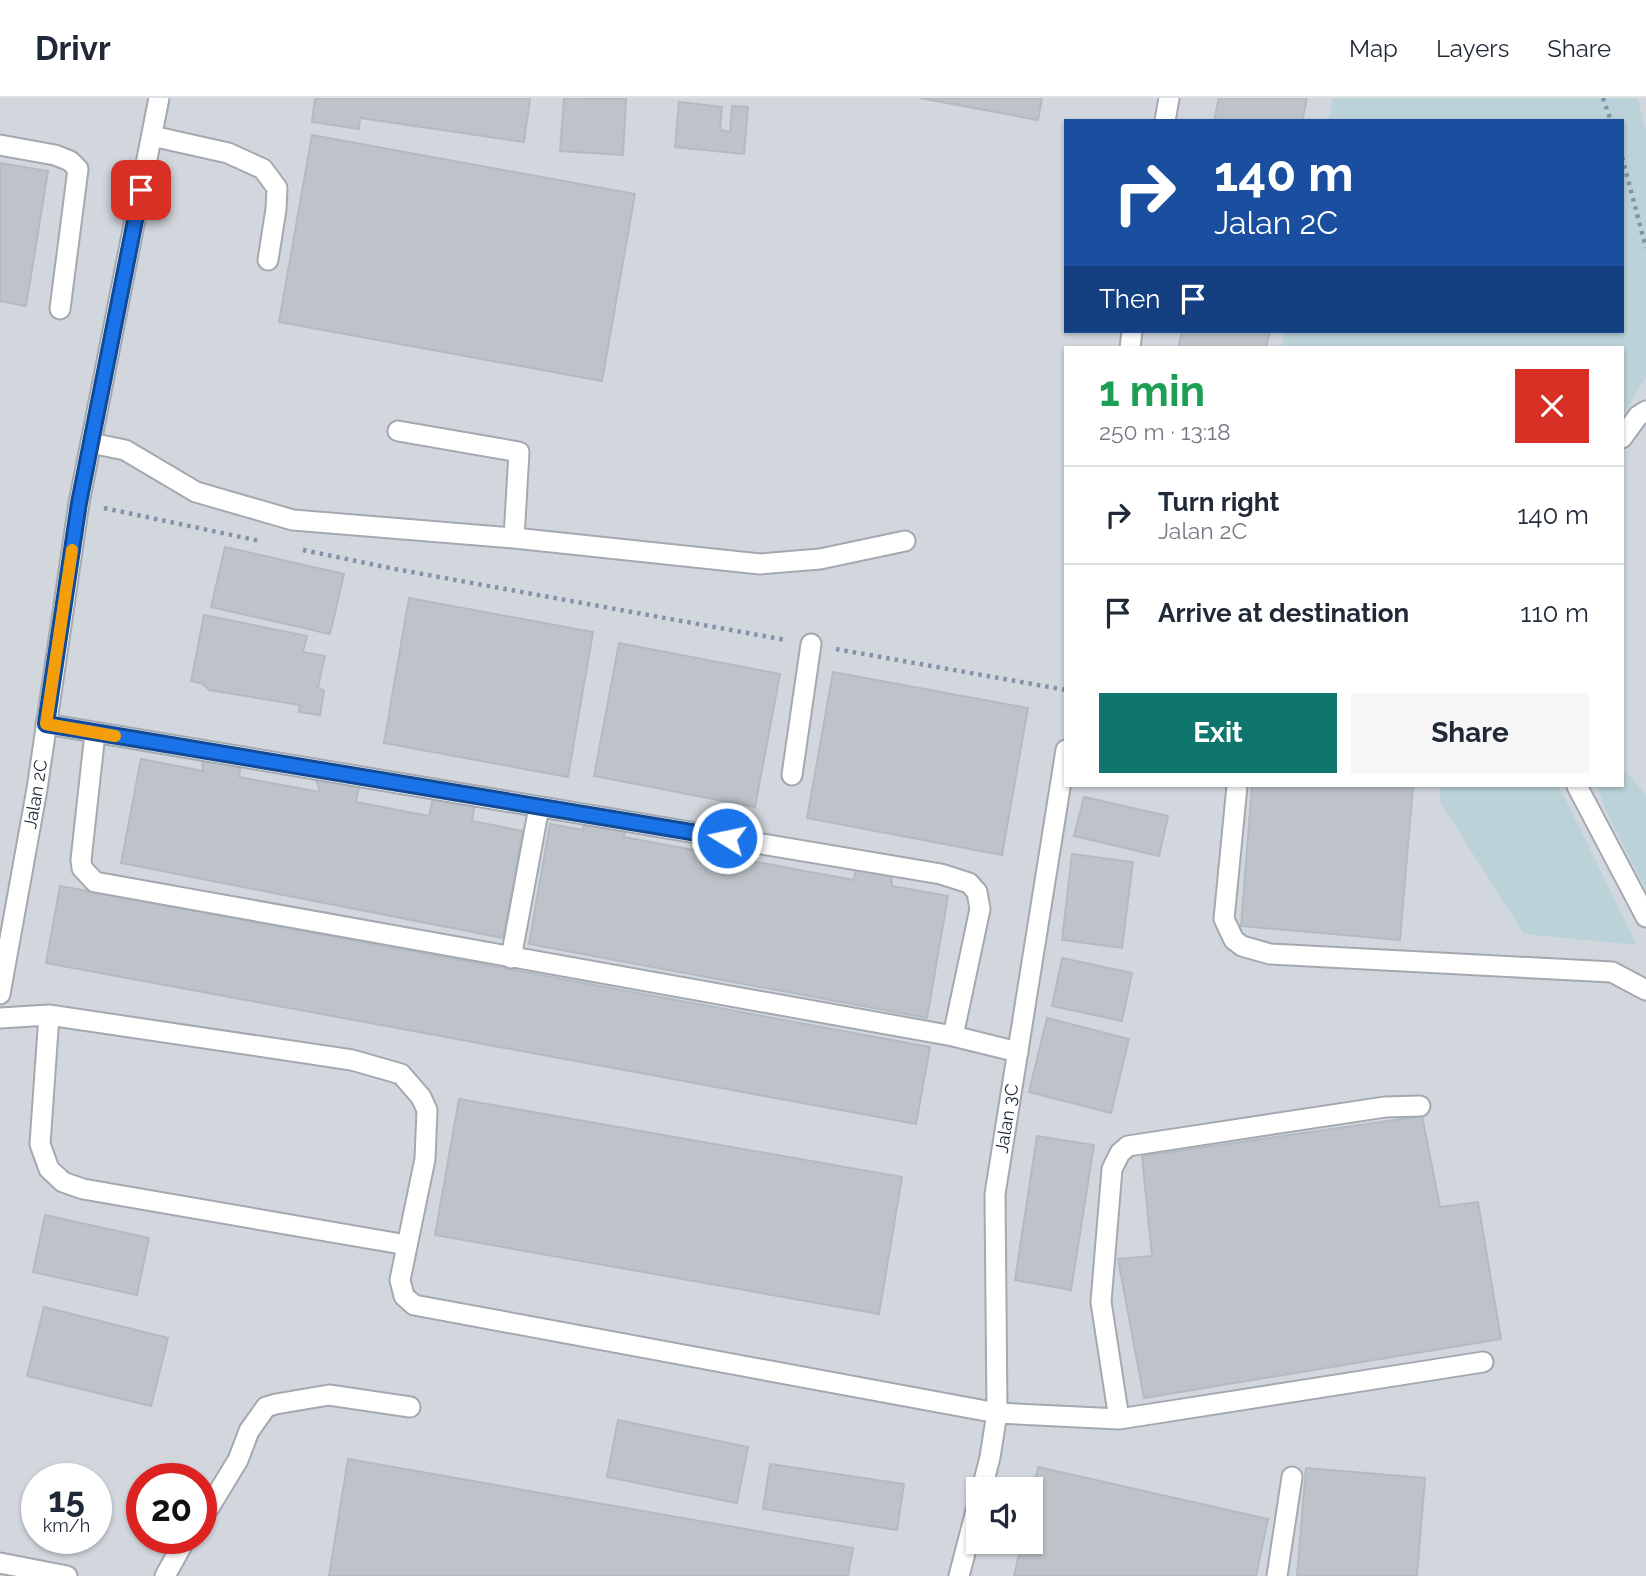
<!DOCTYPE html>
<meta charset="utf-8">
<style>
:root{--surface:#fff;--page:#f6f6f7;--text:#1f2937;--muted:#747a83;--line:#e0e1e3;--accent:#0f766e}
body{margin:0;font-family:Raleway,sans-serif;background:var(--page);color:var(--text);height:100vh;display:flex;flex-direction:column;font-size:26px;white-space:nowrap}
*{box-sizing:border-box;margin:0}
p{font-size:23px;color:var(--muted)}
.icon{flex:none;width:38px;height:38px;fill:none;stroke:currentColor;stroke-width:2;stroke-linecap:round;stroke-linejoin:round}
.map{position:relative;flex:1;overflow:hidden}
.sheet{position:absolute;left:1064px;top:248px;width:560px;height:441px;display:flex;flex-direction:column;background:var(--surface);border-radius:0px;box-shadow:0 2px 5px #0004}
.sheet>*{flex:none}
.hud{position:absolute;left:1064px;top:21px;width:560px;height:214px;border-radius:0px;box-shadow:0 2px 5px #0004;background:#1a4fa0;color:#fff;overflow:hidden}
.controls{position:absolute;left:966px;top:1379px;display:grid;gap:14px}
.controls a{display:grid;place-items:center;width:77px;height:77px;border-radius:0px;background:var(--surface);box-shadow:0 2px 5px #0004;font-size:35px}
.speed{position:absolute;left:21px;top:1365px;display:flex;gap:14px;font-size:35px;font-weight:700;text-align:center}
.speed>*{display:grid;place-content:center;width:91px;height:91px;border-radius:50%;background:var(--surface);box-shadow:0 2px 5px #0004;line-height:1}
.speed small{font-size:18px;font-weight:400}
.speed .limit{border:10px solid #d22;background:#fff;color:#111}
.pin{position:absolute;display:grid;place-items:center;width:60px;height:60px;color:#fff;margin:-30px;border-radius:14px;box-shadow:0 4px 10px #0006}
.me{position:absolute;width:77px;margin:-38px;rotate:280deg;stroke-linejoin:round;filter:drop-shadow(0 0 5px #0008)}
.turn{display:flex;align-items:center;gap:24px;height:147px;padding:0 35px;font-size:32px}
.turn .icon{width:91px;height:91px;stroke-width:2.5}
.turn b{display:block;font-size:49px;line-height:60px}
.then{display:flex;align-items:center;height:66px;padding:0 35px;background:#0003;gap:14px;font-size:26px}
.round{display:grid;place-items:center;flex:none;width:74px;height:74px;border-radius:0px;background:var(--page)}
.headline{display:flex;align-items:center;justify-content:space-between;height:119px;padding:0 35px}
h1{font-size:42px;font-weight:700;line-height:52px;color:#1e9e55}
.primary-button{display:flex;gap:14px;margin-top:auto;padding:14px 35px}
.primary-button a{flex:1;height:80px;border-radius:0px;background:var(--accent);color:#fff;font-size:28px;font-weight:700;line-height:80px;text-align:center}
.primary-button a+a{background:var(--page);color:var(--text)}
ul{padding:0;list-style:none}
li{display:flex;align-items:center;gap:21px;height:98px;padding:0 35px;border-top:2px solid var(--line)}
li div{flex:1}
li b{display:block;font-size:26px}
li em{font-style:normal}
header{display:flex;align-items:center;gap:42px;box-sizing:border-box;height:98px;padding:0 35px;background:var(--surface);border-bottom:2px solid var(--line)}
header strong{font-size:33px}
nav{display:flex;gap:38px;margin-inline-start:auto;font-size:24px}
.map>svg:first-child{display:block}
</style>
<header>
<strong>Drivr</strong>
<nav><a>Map</a><a>Layers</a><a>Share</a></nav>
</header>
<div class="map">
<svg width="1646" height="1478" viewBox="0 0 1646 1478">
<rect width="100%" height="100%" fill="#e0e5e9"/>
<path fill="#d1d7dd" fill-rule="evenodd" d="M0,0H1646V1478H0ZM1066,23H1622V233H1066ZM1066,250H1622V688H1066ZM37,1381H96V1440H37ZM142,1381H201V1440H142ZM978,1391H1031V1444H978Z"/>
<path fill="#bbd2d8" d="M1333,0H1637L1646,32V279L1622,319V250H1281L1285,233H1622V23H1328Z
M1622,669L1646,697V791L1605,711L1597,688H1622Z
M1440,688H1559L1637,847L1524,836L1440,704Z"/>
<path fill="#bdc3c9" stroke="#b3bac2" stroke-width="2" d="M315,0H530L524,44L360,20L359,31L312,24Z
M564,0L626,1L623,57L560,53Z
M920,0H1042L1038,22Z
M1219,0H1307L1302,23H1214Z
M679,4L722,9L720,32L730,34L732,8L748,9L744,56L675,49Z
M312,37L635,96L602,283L279,224Z
M0,65L48,73L26,208L0,203Z
M1182,233H1270L1266,250H1178Z
M225,449L344,476L330,536L211,509Z
M409,500L593,534L568,679L384,645Z
M204,517L307,538L303,554L325,558L318,589L324,593L320,617L299,614L300,607L209,592L203,586L191,583Z
M619,545L780,576L755,709L594,678Z
M833,574L1028,610L1002,757L807,720Z
M202,660L241,667L239,679L320,694L316,681L359,689L356,704L429,718L434,696L475,704L472,723L523,733L503,840L121,765L141,661L203,673Z
M1252,688H1413L1400,842L1241,828Z
M1084,699L1168,718L1159,758L1074,738Z
M585,719L626,727L624,739L699,753L702,742L742,749L740,761L854,782L856,770L891,776L892,788L948,798L927,920L529,846L550,726L583,732Z
M1072,756L1133,764L1122,850L1062,842Z
M60,788L930,949L916,1026L46,865Z
M1062,860L1132,875L1122,923L1052,908Z
M1047,920L1129,941L1111,1015L1029,994Z
M459,1001L902,1079L879,1216L435,1137Z
M1422,1018L1440,1109L1478,1104L1501,1241L1144,1300L1118,1161L1152,1158L1142,1058Z
M1037,1038L1094,1047L1071,1192L1015,1182Z
M45,1117L149,1140L137,1197L33,1174Z
M44,1209L168,1240L151,1308L27,1278Z
M618,1322L748,1349L737,1405L607,1379Z
M348,1361L853,1450L848,1478H329Z
M770,1366L904,1386L897,1432L763,1411Z
M1038,1369L1268,1421L1256,1478H1014L1022,1444H1031V1402Z
M1306,1370L1425,1380L1417,1478H1297Z"/>
<g fill="none" stroke-linecap="round" stroke-linejoin="round">
<g stroke="#a4a9b0" stroke-width="23">
<path id="service" d="M152,38L228,55L263,71L277,90L276,111L268,162
M0,47L55,57L70,63L78,71L60,211
M398,333L519,354L514,440
M91,345L125,352L196,394L293,422L514,440L760,466L820,461L905,443
M46,626L941,776L969,785L977,794L980,811L953,938
M95,635L81,762L82,770L95,784L953,938L1018,954
M792,677L811,546
M1237,688L1224,821L1234,842L1242,848L1270,856L1612,874L1646,892
M511,860L539,709
M49,917L40,1046L49,1071L63,1084L83,1091L407,1147
M0,920L49,917L352,962L401,976L421,999L427,1012L425,1061L400,1182L404,1198L414,1207L997,1315L1119,1321L1483,1264
M1119,1321L1101,1204L1112,1071L1120,1055L1128,1048L1385,1009L1420,1008
M201,1418L210,1408L238,1362L249,1333L266,1309L276,1306L329,1297L410,1309
M0,1465L67,1478
M165,1478L186,1440
M1277,1478L1292,1379"/>
</g>
<g stroke="#a4a9b0" stroke-width="23">
<g id="minor">
<path d="M1165,23L1169,0"/>
<path d="M1130,250L1132,233"/>
<path d="M1622,340L1638,318L1646,313"/>
<path d="M1577,688L1646,819"/>
<path id="s1" d="M0,896L37,691L79,405L159,0"/>
<path id="s2" d="M982,1391L990,1359L997,1315L995,1096L1066,652"/>
<path d="M959,1478L978,1405"/>
</g>
</g>
<path stroke="#8492a9" stroke-width="4.5" stroke-dasharray="3.5 5" stroke-linecap="butt" d="M1603,0L1611,23
M1622,59L1646,150
M104,410L260,443
M303,452L395,471L786,542
M836,551L1066,592"/>
<use href="#service" stroke="#fff" stroke-width="19"/>
<use href="#minor" stroke="#fff" stroke-width="19"/>
</g>
<g fill="none" stroke-linecap="round" stroke-linejoin="round">
<g stroke="#114b97" stroke-width="18">
<path id="route" d="M141,92L79,405L46,626L727,740"/>
</g>
<use href="#route" stroke="#1a73e8" stroke-width="12"/>
<path stroke="#f59e0b" stroke-width="12" d="M72,452L46,626L115,638"/>
</g>
<g text-anchor="middle" stroke-width="5" stroke-linejoin="round" paint-order="stroke">
<g font-size="18" fill="#232a37" stroke="#f0f3f6">
<text dy="6" stroke="none"><textPath href="#s1" startOffset="203">Jalan 2C</textPath></text>
<text dy="6" stroke="none"><textPath href="#s2" startOffset="373">Jalan 3C</textPath></text>
</g>
</g>
</svg>
<div class="controls">
<a><svg class="icon" aria-label="sound" viewBox="0 0 24 24"><path d="M4 9h4l5-4v14l-5-4H4zM17 9q2 3 0 6"/></svg></a>
</div>
<div class="speed"><div>15<small>km/h</small></div><div class="limit">20</div></div>
<div class="pin" style="left:141px;top:92px;background:#d93025"><svg class="icon" aria-label="arrive" viewBox="0 0 24 24"><path d="M6 21V4h12l-3 4 3 4H6"/></svg></div>
<svg class="me" style="left:727px;top:740px" viewBox="-20 -20 40 40"><circle r="17" fill="#1a73e8" stroke="#fff" stroke-width="3"/><path d="M0-11L8 9 0 5-8 9z" fill="#fff"/></svg>
<div class="hud">
<div class="turn"><svg class="icon" aria-label="right" viewBox="0 0 24 24"><path d="M7 20v-9h11M14 6l5 5-5 5"/></svg><div><b>140 m</b>Jalan 2C</div></div>
<div class="then">Then<svg class="icon" aria-label="arrive" viewBox="0 0 24 24"><path d="M6 21V4h12l-3 4 3 4H6"/></svg></div>
</div>
<section class="sheet">
<div class="headline"><div><h1>1 min</h1><p>250 m · 13:18</p></div><a class="round" style="background:#d93025;color:#fff"><svg class="icon" aria-label="close" viewBox="0 0 24 24"><path d="M6 6l12 12M18 6L6 18"/></svg></a></div>
<ul>
<li><svg class="icon" aria-label="right" viewBox="0 0 24 24"><path d="M7 20v-9h11M14 6l5 5-5 5"/></svg><div><b>Turn right</b><p>Jalan 2C</p></div><em>140 m</em></li>
<li><svg class="icon" aria-label="arrive" viewBox="0 0 24 24"><path d="M6 21V4h12l-3 4 3 4H6"/></svg><div><b>Arrive at destination</b></div><em>110 m</em></li>
</ul>
<div class="primary-button"><a>Exit</a><a>Share</a></div>
</section>
</div>
